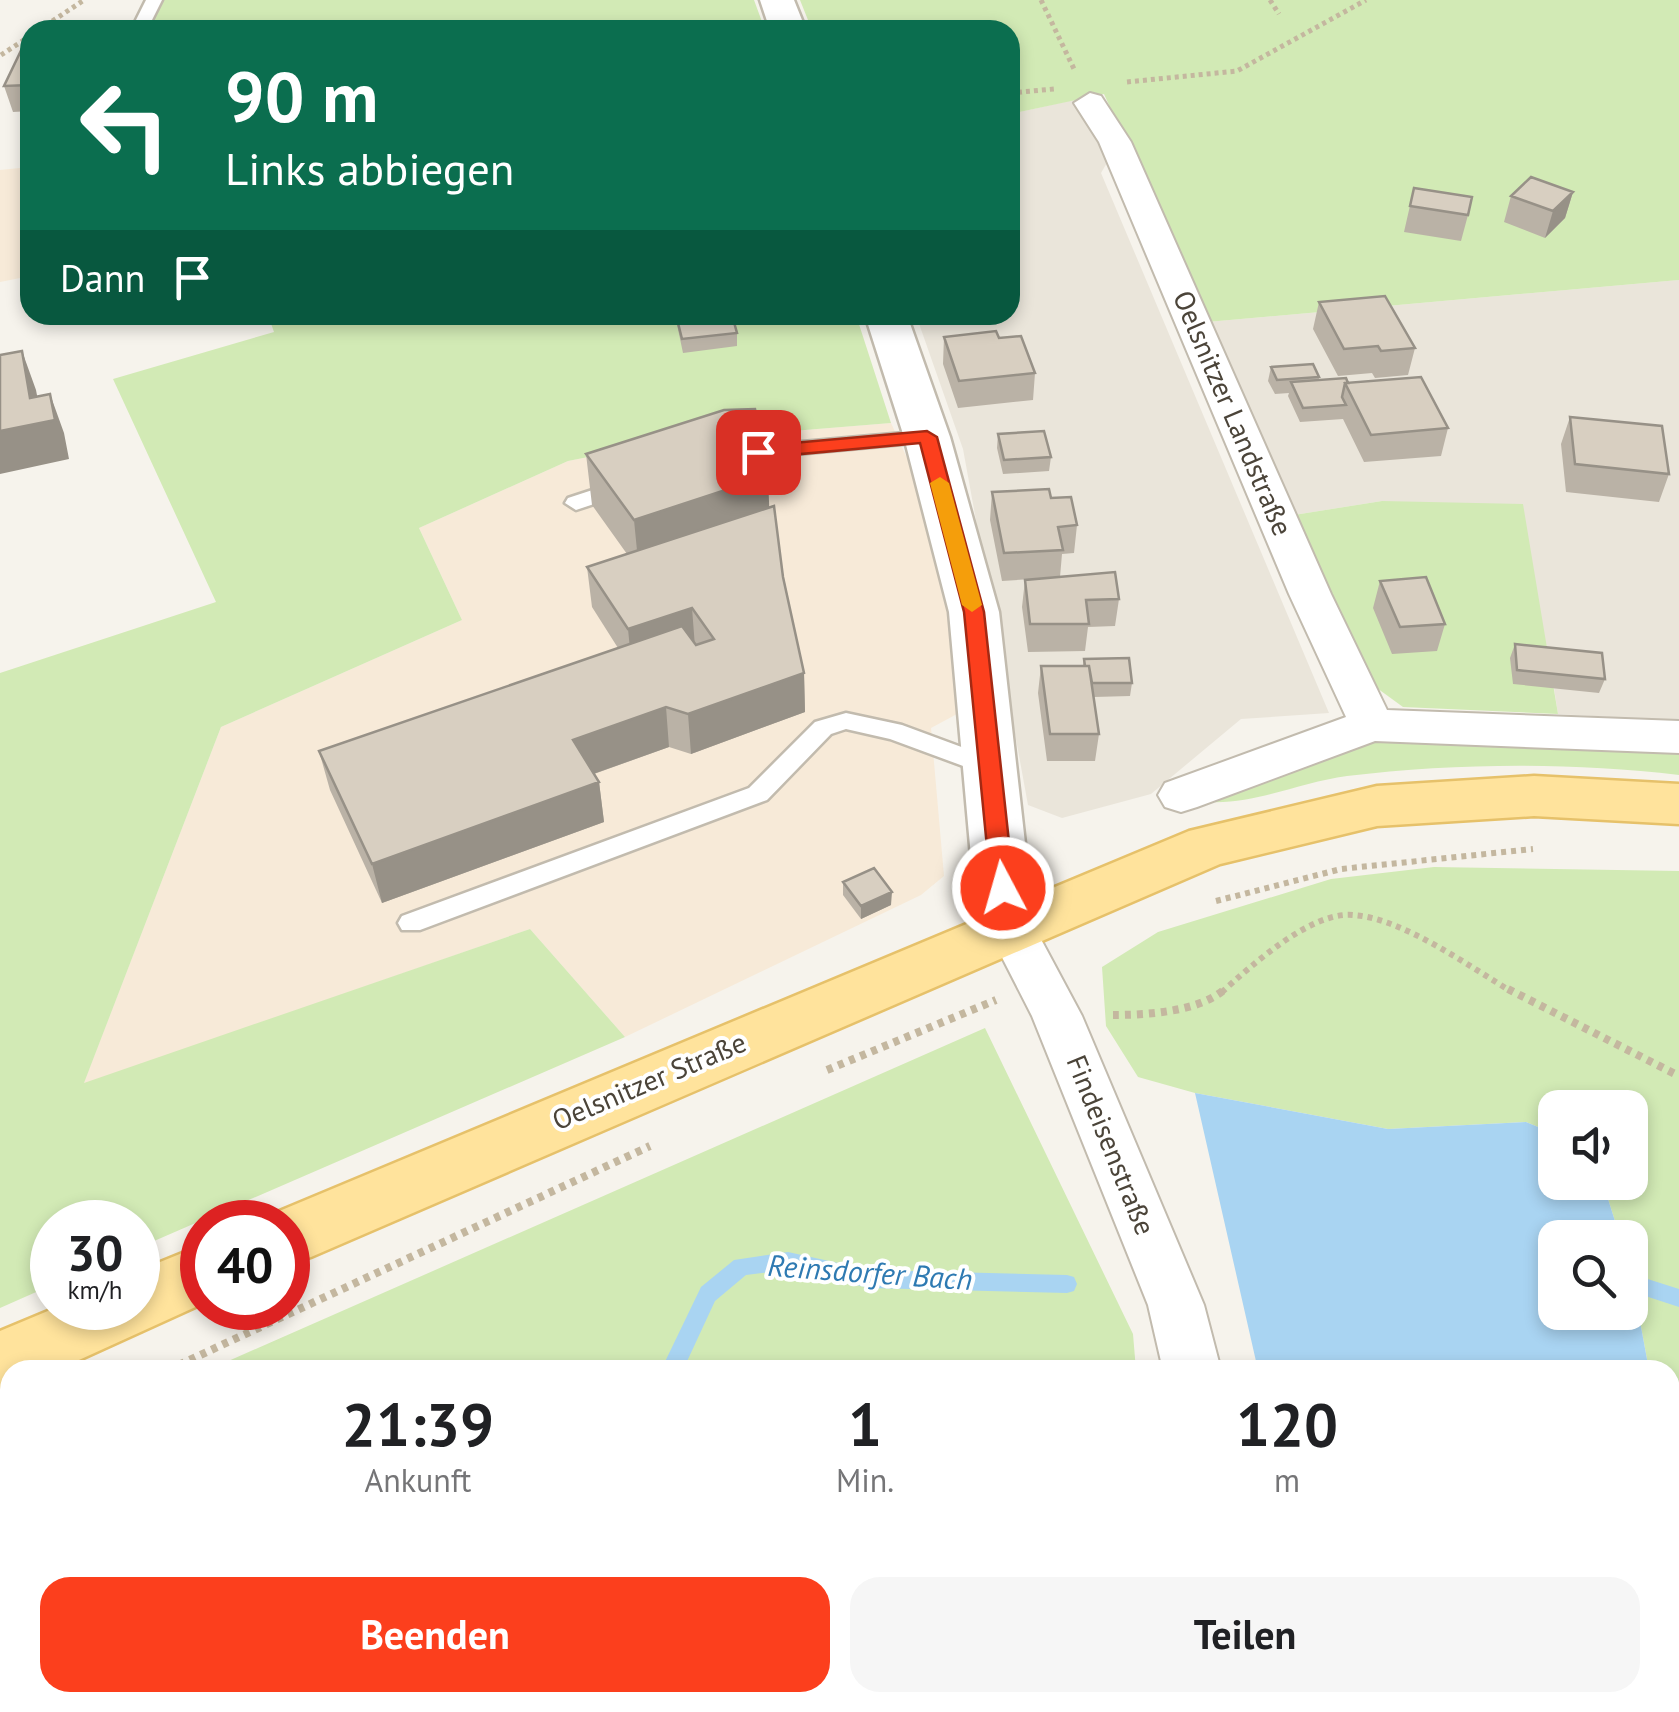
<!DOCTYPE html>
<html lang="de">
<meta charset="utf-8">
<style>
:root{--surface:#fff;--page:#f6f6f6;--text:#202124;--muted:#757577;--accent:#fc3f1d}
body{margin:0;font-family:"PT Sans",sans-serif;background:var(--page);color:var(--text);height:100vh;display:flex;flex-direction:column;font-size:38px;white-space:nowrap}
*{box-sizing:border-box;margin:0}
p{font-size:32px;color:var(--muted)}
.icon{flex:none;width:55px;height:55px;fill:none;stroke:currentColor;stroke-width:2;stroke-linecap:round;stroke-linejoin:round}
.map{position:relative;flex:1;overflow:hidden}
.side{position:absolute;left:0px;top:1360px;width:1680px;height:352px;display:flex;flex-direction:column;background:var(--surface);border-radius:30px 30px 0 0;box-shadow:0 5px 15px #0003}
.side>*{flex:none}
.top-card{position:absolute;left:20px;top:20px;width:1000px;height:305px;border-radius:30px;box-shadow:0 5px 15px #0003;background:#0b6e4f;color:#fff;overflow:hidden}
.tools{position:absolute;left:1538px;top:1090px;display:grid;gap:20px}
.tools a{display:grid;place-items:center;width:110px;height:110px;border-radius:20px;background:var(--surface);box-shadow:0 5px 15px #0003;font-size:50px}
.speed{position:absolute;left:30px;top:1200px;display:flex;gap:20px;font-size:50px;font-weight:700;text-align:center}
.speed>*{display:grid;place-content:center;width:130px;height:130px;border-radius:50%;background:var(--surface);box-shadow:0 5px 15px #0003;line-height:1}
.speed small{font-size:25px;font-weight:400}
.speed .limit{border:15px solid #d22;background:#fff;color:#111}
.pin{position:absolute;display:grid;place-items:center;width:85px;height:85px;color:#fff;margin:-42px;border-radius:20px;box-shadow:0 5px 15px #0006}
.me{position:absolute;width:110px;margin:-55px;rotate:354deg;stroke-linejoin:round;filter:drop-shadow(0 0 8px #0008)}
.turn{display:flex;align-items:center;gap:35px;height:210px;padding:0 40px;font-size:45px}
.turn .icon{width:130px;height:130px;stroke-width:2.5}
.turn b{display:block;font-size:70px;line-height:85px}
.then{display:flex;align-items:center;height:95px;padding:0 40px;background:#0003;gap:20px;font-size:38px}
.eta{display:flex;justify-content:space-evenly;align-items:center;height:170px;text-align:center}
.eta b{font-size:60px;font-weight:700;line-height:70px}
.action{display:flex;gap:20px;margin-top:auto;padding:20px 40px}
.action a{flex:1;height:115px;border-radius:30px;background:var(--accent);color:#fff;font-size:40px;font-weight:700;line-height:115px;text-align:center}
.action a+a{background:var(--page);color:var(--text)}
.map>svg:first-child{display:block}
</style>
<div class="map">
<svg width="1679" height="1712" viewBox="0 0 1679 1712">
<rect width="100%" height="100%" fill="#f6f3ec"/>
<path fill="#eae5da" d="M1082,98L1111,156L1101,173L1329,713L1241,719L1151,794L1062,818L1028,805L963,449L916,315H1010V114Z
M1679,280V721L1558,714L1554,688L1382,501L1294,515L1207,322Z"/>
<path fill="#f7ead8" d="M30,167V276L0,282V170Z
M891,423L923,493L963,676L957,714L931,728L944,876L921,895L625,1037L530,929L83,1085L221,727L462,620L419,528L568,461L669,441Z"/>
<path fill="#d2eab5" d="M156,0H754L765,30H151Z
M800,0H1679V280L1207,322L1104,94L1010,114V30H812Z
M268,315H856L891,423L669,441L568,461L419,528L462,620L221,727L84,1083L530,929L625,1037L138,1248V1222H52V1285L0,1308V673L216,602L113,379L274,332Z
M1382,501L1523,504L1558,714L1403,707L1370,683L1294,515Z
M1392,736L1679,743V775C1570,762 1456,763 1347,776C1301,782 1257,804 1210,802L1282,762Z
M1434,867L1679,871V1443L1670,1440V1370H1649L1630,1267V1238L1620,1237L1603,1183L1630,1182V1108H1555V1134L1526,1122L1388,1129L1195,1093L1138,1077L1106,1026L1102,967L1158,932L1331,879Z
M985,1028L1133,1334L1136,1370H208Z
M10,1457V1702H1165L1166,1712H0V1462Z"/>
<path fill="#a9d4f2" d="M1195,1093L1388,1129L1526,1122L1555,1134V1182L1603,1183L1620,1237L1555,1238V1312H1630V1267L1649,1370H1258Z"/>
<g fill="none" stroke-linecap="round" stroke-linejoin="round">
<path fill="#a9d4f2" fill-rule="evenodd" d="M788,1252L870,1270L1067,1275L1074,1277L1077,1284L1074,1291L1067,1293L870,1288L788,1270L746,1275L715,1301L683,1370H661L701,1287L734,1260Z
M1635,1275L1679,1289V1307L1630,1291V1277Z
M10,1663V1688L0,1692V1667Z"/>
<g stroke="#c2bbae" stroke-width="5">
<path id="service" d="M146,0H162L147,30H131Z
M927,431L937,437L934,441L733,460L723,454L733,448Z
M623,480L634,487L630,492L576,510L565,503L568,498Z
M846,713L902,725L1002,762L1005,768L993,777L890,739L846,729L831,734L767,800L420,930H402L398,923L402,916L749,788L815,722Z"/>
</g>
<g stroke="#c2bbae" stroke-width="4">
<path id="minor" d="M1090,93L1101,96L1131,142L1331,594L1387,710L1679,721V753L1375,741L1197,807L1181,812L1165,807L1158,795L1165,783L1346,717L1289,594L1099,142L1074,103Z
M1011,909L1028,915L1082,1016L1204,1305L1221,1370H1163L1148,1305L1032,1016L987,928L994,915Z
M1212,1702H1276L1277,1712H1213Z"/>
</g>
<g stroke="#c2bbae" stroke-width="5">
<path id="tertiary" d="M760,0H794L806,30H770Z
M865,315H907L950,437L999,612L1029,879L1039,928L1031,944L1011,950L991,944L983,928L973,879L949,612L904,437Z"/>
</g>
<g stroke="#e6c16a" stroke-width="5">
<path id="primary" d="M1534,776L1679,784V824L1534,816L1377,826L1220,864L311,1257L288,1265V1222H263L265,1217L1189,831L1377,786Z
M202,1245V1304L57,1370H10V1390L0,1394V1331L55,1308H138V1271Z"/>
</g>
<path stroke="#c4b79f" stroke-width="5" stroke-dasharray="4 4" stroke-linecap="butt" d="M1041,0L1075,71
M1270,0L1279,14
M39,30L84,0
M1,55L30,36
M1127,82L1237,71L1366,0
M1010,93L1054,89"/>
<path stroke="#c4b79f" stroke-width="6" stroke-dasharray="5 5" stroke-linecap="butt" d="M1216,901L1341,869L1533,849
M1222,992C1251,966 1311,911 1353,915C1402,918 1469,966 1512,992"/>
<path stroke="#c4b79f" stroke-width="8" stroke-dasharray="6 6" stroke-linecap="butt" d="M1508,989L1679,1076
M1113,1015C1146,1015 1199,1012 1225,989
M827,1070L996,1000
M168,1370L650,1146
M0,1446L10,1442
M1670,1531H1679"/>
<use href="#service" fill="#fff" fill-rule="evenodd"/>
<use href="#minor" fill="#fff" fill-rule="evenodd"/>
<use href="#tertiary" fill="#fff" fill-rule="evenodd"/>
<use href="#primary" fill="#ffe39c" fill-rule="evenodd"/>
</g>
<path fill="#bab2a6" d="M30,36V111L13,112L4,86Z
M1414,188L1468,215L1461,241L1404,232Z
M1573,192L1565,218L1545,238L1504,222L1511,196Z
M1319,302L1415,348L1408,375L1375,378L1372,373L1338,376L1313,329Z
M675,315H732L737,333V346L683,353Z
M944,337L999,338L1035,373L1033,400L958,408L943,364Z
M1271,367L1319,377V380L1348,383L1448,428L1441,456L1364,462L1343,419L1300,422L1288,396L1289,393L1275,394L1268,381Z
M1570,417L1669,474L1659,502L1566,492L1561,444Z
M998,434L1051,457L1049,471L1003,474L997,448Z
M586,454L769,507L804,673L805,712L691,754L669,747L594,774L599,782L604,822L382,903L330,790L319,751L618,648L592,607L587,567L627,554L592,505Z
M992,492L1051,498L1077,525L1074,553L1062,554L1060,577L1119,599L1115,626L1088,627L1085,651L1028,652L1022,607L1025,580L1045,578L1002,581L990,520Z
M1380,581L1445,624L1437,651L1392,654L1373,608Z
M1515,644L1605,679L1599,693L1513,684L1510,658Z
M1084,659L1132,683L1130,696L1094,697L1099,734L1095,761H1047L1038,693L1041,666H1083Z
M843,882L891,905L861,919L843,895Z"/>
<path fill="#979187" d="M1573,192L1565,218L1545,238L1553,211Z
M22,351L36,390L42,422L50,394L64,433L69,459L0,474V431L30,398Z
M768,476L770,527L639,571L634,520Z
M692,608L695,647L632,669L628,629Z
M804,673L805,712L691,754L688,714Z
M666,707L669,747L579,779L573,740Z
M599,782L604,822L382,903L372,864Z
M892,892L891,905L861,919V906Z"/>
<path fill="#d8cfc1" stroke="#979187" stroke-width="2.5" d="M28,36H30V85L4,86Z
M1531,177L1573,192L1553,211L1511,196Z
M1414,188L1472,197L1468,215L1410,206Z
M1385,296L1415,348L1381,351L1378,346L1344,349L1319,302Z
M676,315H732L737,333L682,339Z
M996,331L999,338L1021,336L1035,373L959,381L944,337Z
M22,351L30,398L50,394L55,420L0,431V355Z
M1313,364L1319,377L1277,380L1271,367Z
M1421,377L1448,428L1371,435L1345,383Z
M1346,378L1348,383H1345L1342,397L1346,405L1303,408L1291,382Z
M755,409L768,476L634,520L586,454L724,410Z
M1570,417L1662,426L1669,474L1575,464Z
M1044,431L1051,457L1004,460L998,434Z
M1049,489L1051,498L1071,497L1077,525L1058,527L1063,550L1004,553L992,492Z
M774,506L783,577L804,673L688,714L666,707L573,740L599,782L372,864L319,751L682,626L696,645L714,639L692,608L628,629L587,567Z
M1115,572L1119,599L1086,600L1089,624H1030L1025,580Z
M1426,577L1445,624L1400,627L1380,581Z
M1515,644L1602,653L1605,679L1517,670Z
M1129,658L1132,683H1092L1089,666H1085L1084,659Z
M1041,666H1089L1099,734H1050Z
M874,868L892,892L861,906L843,882Z"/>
<path fill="#fc3f1d" stroke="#a42913" stroke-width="2.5" d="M927,431L937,437L984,612L1014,888L1003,897L991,888L964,612L920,443L758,458L749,452L758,446Z"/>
<path fill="#f59e0b" d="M940,477L949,483L982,605L972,612L962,605L930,483Z"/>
<g text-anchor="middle" stroke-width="8" stroke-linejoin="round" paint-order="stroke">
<g font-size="28" fill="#4b4439" stroke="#fff">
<text transform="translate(1233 413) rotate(67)" y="10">Oelsnitzer Landstraße</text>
<text transform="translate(649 1081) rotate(-23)" y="10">Oelsnitzer Straße</text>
<text transform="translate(1111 1145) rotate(68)" y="10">Findeisenstraße</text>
</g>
<g font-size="30" font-style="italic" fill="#2e7ab2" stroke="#fff">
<text transform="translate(870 1273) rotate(4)" y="10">Reinsdorfer Bach</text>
</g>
</g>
</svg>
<div class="tools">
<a><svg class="icon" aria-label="sound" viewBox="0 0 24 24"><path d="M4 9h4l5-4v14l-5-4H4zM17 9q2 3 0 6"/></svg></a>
<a><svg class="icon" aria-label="search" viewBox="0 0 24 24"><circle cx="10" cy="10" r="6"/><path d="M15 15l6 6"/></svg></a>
</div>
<div class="speed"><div>30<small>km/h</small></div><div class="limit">40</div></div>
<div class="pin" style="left:758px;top:452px;background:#d93025"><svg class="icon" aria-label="arrive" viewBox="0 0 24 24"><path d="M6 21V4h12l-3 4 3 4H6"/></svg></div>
<svg class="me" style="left:1003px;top:888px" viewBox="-20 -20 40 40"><circle r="17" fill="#fc3f1d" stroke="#fff" stroke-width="3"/><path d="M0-11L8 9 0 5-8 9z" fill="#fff"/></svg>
<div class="top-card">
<div class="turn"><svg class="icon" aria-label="left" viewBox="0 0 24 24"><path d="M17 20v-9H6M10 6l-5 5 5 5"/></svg><div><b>90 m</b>Links abbiegen</div></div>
<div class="then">Dann<svg class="icon" aria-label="arrive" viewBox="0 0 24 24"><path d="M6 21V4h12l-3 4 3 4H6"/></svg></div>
</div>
<section class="side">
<div class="eta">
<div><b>21:39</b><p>Ankunft</p></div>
<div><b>1</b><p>Min.</p></div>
<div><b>120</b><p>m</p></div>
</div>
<div class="action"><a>Beenden</a><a>Teilen</a></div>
</section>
</div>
